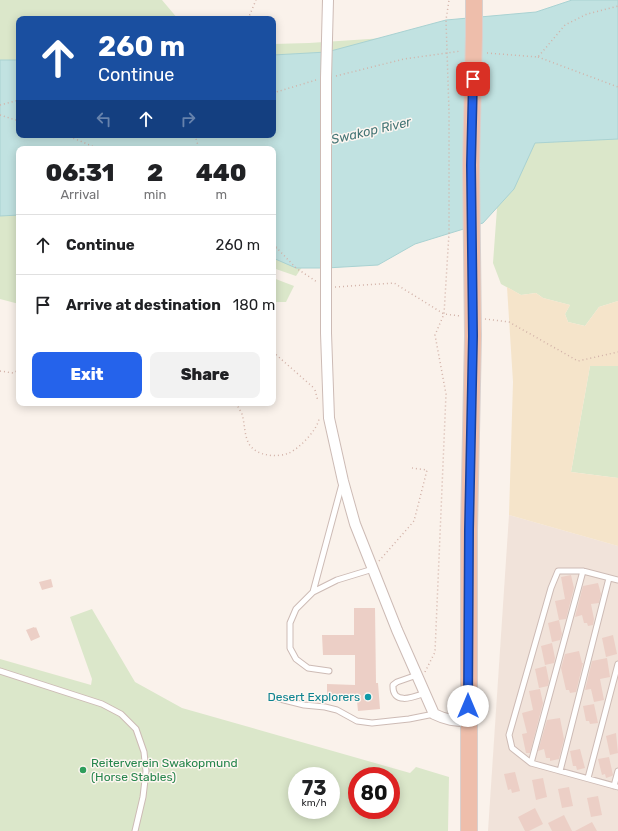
<!DOCTYPE html>
<style>
:root{--surface:#fff;--page:#f2f2f2;--text:#202124;--muted:#757577;--line:#e0e0e0;--accent:#2563eb}
body{margin:0;font-family:Rubik,sans-serif;background:var(--page);color:var(--text);height:100vh;display:flex;flex-direction:column;font-size:15px;white-space:nowrap}
*{box-sizing:border-box;margin:0}
p{font-size:13px;color:var(--muted)}
.icon{flex:none;width:22px;height:22px;fill:none;stroke:currentColor;stroke-width:2;stroke-linecap:round;stroke-linejoin:round}
.map{position:relative;flex:1;overflow:hidden}
.details{position:absolute;left:16px;top:146px;width:260px;height:260px;display:flex;flex-direction:column;background:var(--surface);border-radius:8px;box-shadow:0 2px 10px #0003}
.details>*{flex:none}
.banner{position:absolute;left:16px;top:16px;width:260px;height:122px;border-radius:8px;box-shadow:0 2px 10px #0003;background:#1a4fa0;color:#fff;overflow:hidden}
.speed{position:absolute;left:288px;top:767px;display:flex;gap:8px;font-size:20px;font-weight:700;text-align:center}
.speed>*{display:grid;place-content:center;width:52px;height:52px;border-radius:50%;background:var(--surface);box-shadow:0 2px 10px #0003;line-height:1}
.speed small{font-size:10px;font-weight:400}
.speed .limit{border:6px solid #d22;background:#fff;color:#111}
.pin{position:absolute;display:grid;place-items:center;width:34px;height:34px;color:#fff;margin:-17px;border-radius:8px;box-shadow:0 2px 6px #0006}
.me{position:absolute;width:44px;margin:-22px;rotate:0deg;stroke-linejoin:round;filter:drop-shadow(0 0 3px #0008)}
.turn{display:flex;align-items:center;gap:14px;height:84px;padding:0 16px;font-size:18px}
.turn .icon{width:52px;height:52px;stroke-width:2.5}
.turn b{display:block;font-size:28px;line-height:34px}
.lanes{display:flex;align-items:center;height:38px;padding:0 16px;background:#0003;justify-content:center;gap:20px;direction:ltr}
.lanes .off{opacity:.35}
.eta{display:flex;justify-content:space-evenly;align-items:center;height:68px;text-align:center}
.eta b{font-size:24px;font-weight:800;line-height:28px}
.cta{display:flex;gap:8px;margin-top:auto;padding:8px 16px}
.cta a{flex:1;height:46px;border-radius:8px;background:var(--accent);color:#fff;font-size:16px;font-weight:800;line-height:46px;text-align:center}
.cta a+a{background:var(--page);color:var(--text)}
ul{padding:0;list-style:none}
li{display:flex;align-items:center;gap:12px;height:60px;padding:0 16px;border-top:1px solid var(--line)}
li div{flex:1}
li b{display:block;font-size:15px}
li em{font-style:normal}
.map>svg:first-child{display:block}
</style>
<div class="map">
<svg width="618" height="831" viewBox="0 0 618 831">
<rect width="100%" height="100%" fill="#faf2eb"/>
<path fill="#f1e3da" d="M509,515L618,546V831H488Z"/>
<path fill="#dbe7ca" fill-rule="evenodd" d="M0,0H162L178,19H19V67H0Z
M618,0V301L599,307L585,326L568,322L565,314L570,305L543,298L536,293L521,295L501,284L493,263L501,154L273,149H19V135H273V44L309,43L414,36Z
M19,202V304L0,299V205Z
M273,240L311,254L296,276L273,268Z
M273,278L294,286L286,302H273Z
M590,366H618V478L571,472Z
M92,609L135,682L182,708L410,773L416,767L449,777L448,831H0V659L91,685L92,679L70,617ZM297,776H331V810H297ZM357,776H391V810H357Z"/>
<path fill="#f5e4ca" d="M507,287L521,295L536,293L543,298L570,305L565,314L568,322L585,326L599,307L618,301V366H590L571,472L618,478V546L509,515L513,382Z"/>
<path fill="#c1e2e1" stroke="#a9d2d2" d="M572,0H618V139L535,143L514,189L483,223L415,244L378,265L326,268H296L273,258V149H19V215L0,216V60H19V135H273V55L327,52L446,20L536,12Z"/>
<path fill="#eccfc6" d="M571,575L574,588L566,619L559,620L555,601L565,599L561,577Z
M51,579L53,587L42,590L39,582Z
M598,583L601,594L599,603L591,604L594,619L593,625L588,626L587,623H584L582,615L575,617L583,586Z
M354,608H375L376,683H378L380,709L358,711L357,701H327V684L355,685V655H323L322,635H354Z
M559,620L562,634L560,640L552,642L548,623Z
M34,627L35,628L36,627L40,637L31,641L26,630Z
M613,635L617,654L606,657L602,638Z
M552,643L555,658L554,663L545,665L541,646Z
M579,651L582,663H583L576,692L570,693L569,690H566L561,668L565,654Z
M607,658L610,677L600,679L604,700L594,702L591,689L585,690L592,661Z
M546,666L549,681L548,686L539,688L535,669Z
M540,689L543,703L530,753H526L522,734L527,733L522,713L533,710L529,691Z
M594,704L598,723L590,724L589,721H586L583,706Z
M560,718L564,739L559,759L550,761V758H546L544,749L538,751L547,720Z
M616,733L618,753L610,755L606,736Z
M580,749L585,768L577,770L576,766H573L570,751Z
M609,757L613,775L612,776L606,778L605,774L602,775L598,759Z
M515,772L520,791L512,793L511,789L508,790L504,774Z
M543,778L547,797L536,800L532,780Z
M569,787L573,806L562,808L558,789Z
M598,796L602,815L591,817L587,798Z
M535,808L543,824L529,831H525L518,817Z
M564,815L572,831H552L548,823Z
M592,822L597,831H575Z"/>
<g fill="none" stroke-linecap="round" stroke-linejoin="round">
<g stroke="#cdbbb5" stroke-width="7">
<path id="service" d="M618,580L583,571H558L551,588L509,735L512,748L531,763L618,787
M313,592L337,580L373,569
M0,671L102,704L121,714L136,729L144,752L146,771L143,797L135,831
M329,671L308,668L296,659L290,648V623L296,609L313,592L342,484
M417,675L397,682L393,685C392,706 414,697 425,693
M272,697L304,705L325,707L337,710L357,721L372,723L409,719L434,714
M531,763L583,571
M560,771L609,578
M588,778L618,664
M614,786L618,771"/>
</g>
<g stroke="#cdbbb5" stroke-width="12">
<path id="minor" d="M328,0L326,78V333L329,418L343,481L355,524L397,630L434,714C446,720 455,721 468,721"/>
</g>
<g stroke="#d8d0ce" stroke-width="18">
<path id="trunk" d="M469,831V530L473,336"/>
</g>
<path stroke="#d2b2a8" stroke-width="1.5" stroke-dasharray="1 3" stroke-linecap="butt" d="M248,19L256,0
M487,53L538,57L565,25L587,14L618,6
M538,57L618,87
M336,76L404,59L461,51
M273,93L316,80
M0,105L19,100
M0,115L19,121
M66,135L99,149
M195,135L199,149
M273,244L296,268L317,282
M273,251L277,247
M335,287L394,283L444,314L460,316
M485,319L509,322L578,361L618,352
M273,352L315,389
M0,371L13,373L19,370
M315,390L318,401
M236,403C238,407 240,410 242,414C245,424 244,435 249,444C256,456 277,458 289,453C300,448 317,430 319,419
M379,561L414,521L427,470L412,468
M425,672L435,652L446,394L435,335L444,314L449,233V111L446,20L449,0"/>
<use href="#service" stroke="#fff" stroke-width="5"/>
<use href="#minor" stroke="#fff" stroke-width="10"/>
<use href="#trunk" stroke="#eebeab" stroke-width="16"/>
<g stroke="#d8d0ce" stroke-width="18" stroke-linecap="butt">
<path id="trunk-bridge" d="M473,336L471,165L474,36V0"/>
</g>
<use href="#trunk-bridge" stroke="#eebeab" stroke-width="16"/>
</g>
<g fill="none" stroke-linecap="round" stroke-linejoin="round">
<g stroke="#184099" stroke-width="10">
<path id="route" d="M468,706L469,530L473,336L471,165L473,79"/>
</g>
<use href="#route" stroke="#2563eb" stroke-width="7"/>
</g>
<circle fill="#0f9aa8" stroke="#fdf6f1" stroke-width="1.5" cx="368" cy="697" r="4"/>
<circle fill="#2e9e5b" stroke="#fdf6f1" stroke-width="1.5" cx="83" cy="770" r="4"/>
<g text-anchor="middle" stroke-width="3" stroke-linejoin="round" paint-order="stroke">
<g font-size="12" fill="#0d838f" stroke="#fdf6f1" text-anchor="end">
<text x="360" y="701">Desert Explorers</text>
</g>
<g font-size="12" fill="#27864d" stroke="#fdf6f1" text-anchor="start">
<text x="91" y="767">Reiterverein Swakopmund<tspan x="91" dy="14">(Horse Stables)</tspan></text>
</g>
<g font-size="13" font-style="italic" fill="#467676" stroke="#fdf6f1">
<text transform="translate(371 130) rotate(-13)" y="5">Swakop River</text>
</g>
</g>
</svg>
<div class="speed"><div>73<small>km/h</small></div><div class="limit">80</div></div>
<div class="pin" style="left:473px;top:79px;background:#d93025"><svg class="icon" aria-label="arrive" viewBox="0 0 24 24"><path d="M6 21V4h12l-3 4 3 4H6"/></svg></div>
<svg class="me" style="left:468px;top:706px" viewBox="-20 -20 40 40"><circle r="19" fill="#fff"/><path d="M0-13L10 11 0 6-10 11z" fill="#2563eb"/></svg>
<div class="banner">
<div class="turn"><svg class="icon" aria-label="ahead" viewBox="0 0 24 24"><path d="M12 20V5M6 11l6-6 6 6"/></svg><div><b>260 m</b>Continue</div></div>
<div class="lanes"><svg class="icon off" aria-label="left" viewBox="0 0 24 24"><path d="M17 20v-9H6M10 6l-5 5 5 5"/></svg><svg class="icon" aria-label="ahead" viewBox="0 0 24 24"><path d="M12 20V5M6 11l6-6 6 6"/></svg><svg class="icon off" aria-label="right" viewBox="0 0 24 24"><path d="M7 20v-9h11M14 6l5 5-5 5"/></svg></div>
</div>
<section class="details">
<div class="eta">
<div><b>06:31</b><p>Arrival</p></div>
<div><b>2</b><p>min</p></div>
<div><b>440</b><p>m</p></div>
</div>
<ul>
<li><svg class="icon" aria-label="ahead" viewBox="0 0 24 24"><path d="M12 20V5M6 11l6-6 6 6"/></svg><div><b>Continue</b></div><em>260 m</em></li>
<li><svg class="icon" aria-label="arrive" viewBox="0 0 24 24"><path d="M6 21V4h12l-3 4 3 4H6"/></svg><div><b>Arrive at destination</b></div><em>180 m</em></li>
</ul>
<div class="cta"><a>Exit</a><a>Share</a></div>
</section>
</div>
